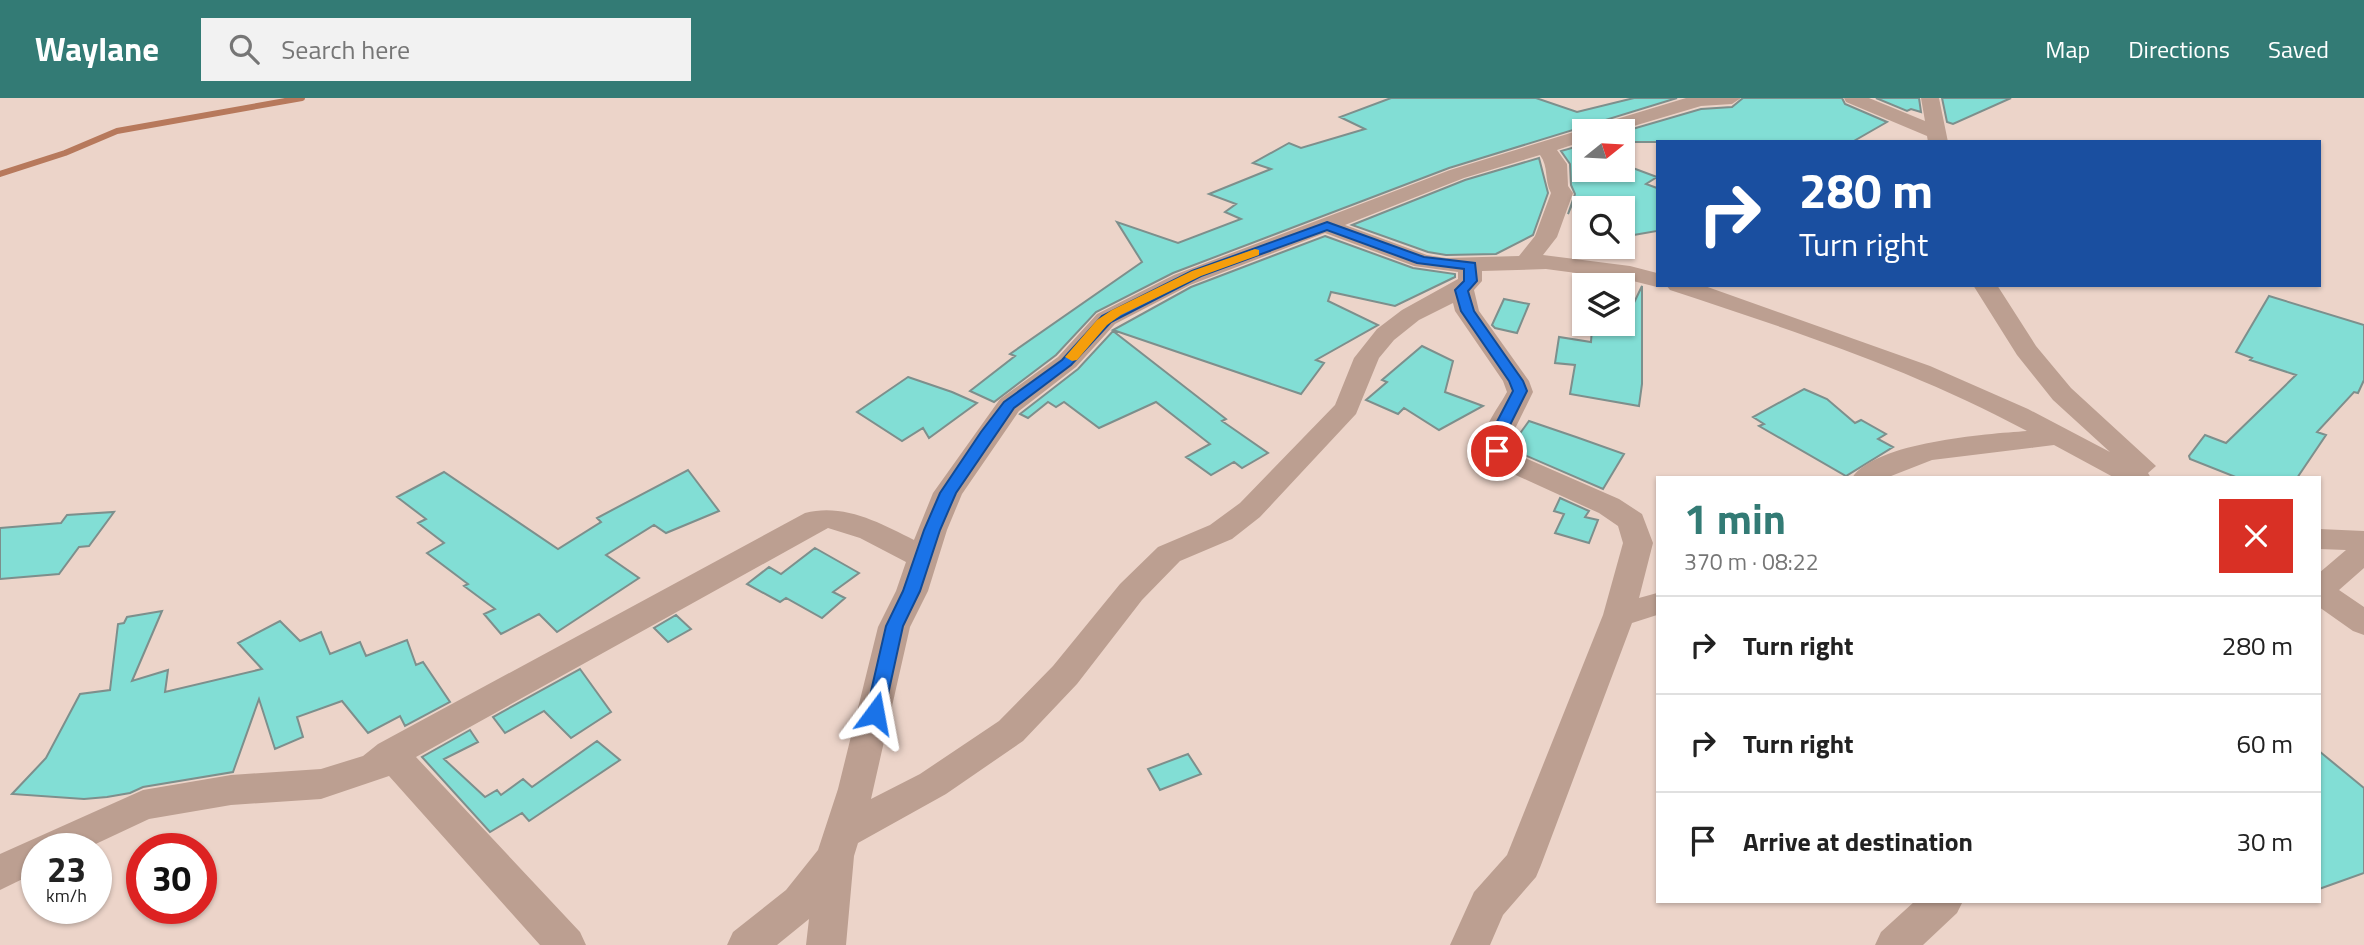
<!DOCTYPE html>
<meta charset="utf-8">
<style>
:root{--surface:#fff;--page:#f2f2f2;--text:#222;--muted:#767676;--line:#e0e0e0;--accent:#337b75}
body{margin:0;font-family:"Titillium Web",sans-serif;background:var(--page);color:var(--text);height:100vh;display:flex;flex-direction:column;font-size:26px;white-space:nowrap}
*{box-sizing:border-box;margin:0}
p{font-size:23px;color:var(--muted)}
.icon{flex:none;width:38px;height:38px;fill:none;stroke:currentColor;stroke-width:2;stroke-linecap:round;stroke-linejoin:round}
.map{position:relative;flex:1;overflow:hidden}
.drawer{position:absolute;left:1656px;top:378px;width:665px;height:427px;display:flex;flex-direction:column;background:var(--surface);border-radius:0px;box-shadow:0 2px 5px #0004}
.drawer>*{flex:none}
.guide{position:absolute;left:1656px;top:42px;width:665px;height:147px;border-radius:0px;box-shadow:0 2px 5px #0004;background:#1a4fa0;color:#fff;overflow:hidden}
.needle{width:46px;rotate:72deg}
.controls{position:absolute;left:1572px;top:21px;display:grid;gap:14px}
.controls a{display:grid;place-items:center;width:63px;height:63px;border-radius:0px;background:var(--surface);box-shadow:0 2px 5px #0004;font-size:35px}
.speed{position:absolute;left:21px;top:735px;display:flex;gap:14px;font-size:35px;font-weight:700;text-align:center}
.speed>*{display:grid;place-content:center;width:91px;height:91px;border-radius:50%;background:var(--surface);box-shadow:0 2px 5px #0004;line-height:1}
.speed small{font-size:18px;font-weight:400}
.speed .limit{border:10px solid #d22;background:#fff;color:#111}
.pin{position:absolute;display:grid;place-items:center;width:60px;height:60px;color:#fff;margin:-30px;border:4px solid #fff;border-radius:50%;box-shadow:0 2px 7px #0007}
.me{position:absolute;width:77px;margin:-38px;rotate:13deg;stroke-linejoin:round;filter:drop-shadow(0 0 5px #0008)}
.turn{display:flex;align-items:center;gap:24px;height:147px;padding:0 28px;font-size:32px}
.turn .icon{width:91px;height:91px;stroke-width:2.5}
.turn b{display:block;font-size:49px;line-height:60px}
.round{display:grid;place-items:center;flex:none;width:74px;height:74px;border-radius:0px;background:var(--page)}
.summary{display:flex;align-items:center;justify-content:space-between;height:119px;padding:0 28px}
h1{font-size:42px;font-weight:700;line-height:52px;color:var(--accent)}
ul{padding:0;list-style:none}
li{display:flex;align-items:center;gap:21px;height:98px;padding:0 28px;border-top:2px solid var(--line)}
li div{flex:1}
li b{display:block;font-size:26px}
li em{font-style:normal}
header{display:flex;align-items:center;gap:42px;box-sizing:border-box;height:98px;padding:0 35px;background:var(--accent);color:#fff}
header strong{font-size:33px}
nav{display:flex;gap:38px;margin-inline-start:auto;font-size:24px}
.search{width:490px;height:63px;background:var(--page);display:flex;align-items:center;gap:18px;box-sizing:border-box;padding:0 24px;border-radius:0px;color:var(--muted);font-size:26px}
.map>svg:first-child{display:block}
</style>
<header>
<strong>Waylane</strong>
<div class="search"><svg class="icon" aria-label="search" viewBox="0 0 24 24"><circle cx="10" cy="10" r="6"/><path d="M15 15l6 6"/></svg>Search here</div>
<nav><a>Map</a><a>Directions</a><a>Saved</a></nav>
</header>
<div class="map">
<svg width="2364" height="847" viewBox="0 0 2364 847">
<rect width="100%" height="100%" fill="#f2e1da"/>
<path fill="#ecd4c9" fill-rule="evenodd" d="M0,0H2364V847H0ZM1584,33H1622V72H1584ZM1657,44H2319V187H1657ZM1584,110H1622V149H1584ZM1584,187H1622V226H1584ZM1657,380H2319V803H1657ZM37,751H96V810H37ZM142,751H201V810H142Z"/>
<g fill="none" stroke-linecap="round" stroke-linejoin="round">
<path stroke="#b7795c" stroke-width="6" d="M0,76L65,55L117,33L302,0"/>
</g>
<path fill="#82ded5" stroke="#7d8f8c" stroke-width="2" d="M1391,0H1536L1577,14L1634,0H1677L1449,70L1173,175L1096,214L1056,257L994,304L970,293L1015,258L1010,256L1142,164L1117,124L1178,145L1241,121L1225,114L1236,106L1209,96L1271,71L1253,65L1289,45L1301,50L1365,31L1340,19Z
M1743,0H1842L1845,6L1887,24L1852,44H1622V34L1701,11L1732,9Z
M1876,0H1919L1921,14L1911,11L1907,13Z
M1942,0H2011L1953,26L1947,24Z
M1575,49L1584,52V72H1622V66L1657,79L1646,86L1657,90V133L1622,139V110H1584V146L1575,147L1583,101L1575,99L1568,116L1575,96L1571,87L1570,66L1561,53Z
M1539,60L1548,95L1533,137L1496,156L1446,157L1428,154L1352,127L1465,82Z
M1325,138L1413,170L1455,176V179L1395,208L1331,194L1328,203L1378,227L1316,262L1324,265L1301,296L1113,232L1191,189Z
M1642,188V286L1639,308L1570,296L1575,267L1555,265L1559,239L1591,244L1592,230L1620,234Z
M2269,198L2364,227V282L2358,295L2354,294L2317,334L2326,337L2297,380H2238L2190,361L2189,358L2205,337L2226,345L2296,277L2250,262L2252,260L2236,254Z
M1504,201L1529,206L1517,235L1495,230L1492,227Z
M1113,233L1226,321L1222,323L1268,355L1242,370L1234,364L1211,377L1186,359L1210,346L1156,304L1099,330L1064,304L1056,309L1048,304L1028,320L1020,316L1078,271Z
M1422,248L1453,263L1445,294L1483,308L1439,332L1404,310L1398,316L1366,302L1387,284L1382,282Z
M908,279L952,294L977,305L929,340L923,330L902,343L857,314Z
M1804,291L1827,301L1855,325L1861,322L1886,336L1878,341L1893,349L1846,378L1759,328L1764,326L1753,319Z
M1529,323L1576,339L1624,356L1603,391L1520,355L1513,345Z
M688,372L719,413L666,435L654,427L606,457L639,480L557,534L539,516L501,536L484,516L495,511L464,488L468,486L427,455L444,445L418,425L426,421L397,399L444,374L558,451L601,424L597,420Z
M1560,400L1589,413L1585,419L1598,422L1589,445L1555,435L1564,416L1554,413Z
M114,414L89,448L79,449L59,476L0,481V430L61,425L67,417Z
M815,450L859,475L833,494L845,500L822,520L786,500L780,504L747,486L769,469L781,476Z
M162,513L132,583L168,572L165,594L262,571L238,545L280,523L300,543L321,534L330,556L360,544L366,558L407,542L416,567L423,564L450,604L405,628L400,618L368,635L342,603L297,619L303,639L275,651L259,601L233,674L143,689L130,695L107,699L84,701L12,696L46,660L80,596L110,592L118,526L124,525L127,519Z
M676,517L691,531L668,544L654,530Z
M580,571L611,614L571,640L544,613L505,635L493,619Z
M470,632L478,644L444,661L485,699L497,692L501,697L523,681L532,689L597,643L620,662L529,723L522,715L490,734L422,659Z
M2319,653L2364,690V775L2319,791Z
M1188,656L1201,676L1160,692L1148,671Z"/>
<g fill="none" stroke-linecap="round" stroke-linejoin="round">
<path fill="#bc9f91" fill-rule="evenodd" d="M1686,0H1741L1732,6L1701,8L1617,33H1584V43L1557,52L1567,66L1568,88L1573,95L1557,139L1543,157L1630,168L1657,175V187H1664L1657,189L1629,182L1546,171L1482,173V183L1474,192L1479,213L1529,283L1533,294L1510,341L1511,350L1518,357L1619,401L1642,416L1653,445L1639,500L1657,495V517L1632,525L1541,767L1536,779L1503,817L1490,847H1450L1474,794L1507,757L1603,517L1623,445L1618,428L1599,415L1498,369C1493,364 1485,359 1483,352C1478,335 1499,309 1507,294L1503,283L1455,213L1453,205L1419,222L1394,242L1379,260L1356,316L1260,419L1232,441L1180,463L1142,502L1077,586L1023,643L946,696L858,745L854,758L846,847H806L809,821L777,847H727L733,834L786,792L818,752L838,691L878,529L896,493L906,464L860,440L828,430L416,659L580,834L586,847H540L389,678L321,701L231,707L149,721L85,751H37V774L0,792V756L143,692L231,677L321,671L363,658L378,646L805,415C844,405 880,425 914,442L933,395L1000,301L1058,259L1097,216L1174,177L1450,72L1577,33L1588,32L1590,29ZM1540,57C1549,69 1544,82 1551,95L1535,138L1519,158L1446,160L1427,157L1345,127L1464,80ZM1325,135L1414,168L1458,174V181L1402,212L1377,231L1354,260L1335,307L1240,405L1210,427L1158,449L1120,486L1053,568L999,623L920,676L871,701L910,529L928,493L947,432L962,396L1019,313L1076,269L1115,226L1190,187Z
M1844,0H1869L1925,23L1921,0H1939L1948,44H1928L1927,38L1846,4Z
M1666,187H1702L1930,268L2028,311L2110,354L2053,302L2017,257L1973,187H1997L2036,248L2071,290L2156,368L2148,375L2151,380H2115L2054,347L1932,362L1886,380H1852C1875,344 1986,336 2027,333C1914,272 1791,232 1670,192Z
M2319,431L2364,433V470L2339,492L2364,509V537L2353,533L2319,509V475L2346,452L2319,451Z
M1915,803H1963L1957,815L1923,847H1875L1881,834Z"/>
</g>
<path fill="#1a73e8" stroke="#114b97" stroke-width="2" d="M1327,124L1424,159L1475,165L1477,183L1468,193L1474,213L1523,283L1527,293L1503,341L1502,356H1491L1488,341L1513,293L1509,283L1461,213L1455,192L1464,183V171L1417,165L1327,132L1201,178L1111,224L1071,267L1014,310L956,395L940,432L920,493L903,528L884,615L882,620H869L866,615L886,528L903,493L924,432L940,395L981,334L1004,304L1062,262L1102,218L1192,173Z"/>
<path fill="#f59e0b" d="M1255,151L1259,152V157L1201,178L1121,217L1107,227L1077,262L1072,263L1065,259L1097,222L1112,212L1192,173Z"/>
</svg>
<div class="controls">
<a><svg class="needle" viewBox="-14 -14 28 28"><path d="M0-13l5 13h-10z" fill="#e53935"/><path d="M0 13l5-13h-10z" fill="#767676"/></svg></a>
<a><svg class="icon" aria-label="search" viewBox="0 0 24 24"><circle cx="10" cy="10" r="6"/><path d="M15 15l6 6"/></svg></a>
<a><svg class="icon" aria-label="layers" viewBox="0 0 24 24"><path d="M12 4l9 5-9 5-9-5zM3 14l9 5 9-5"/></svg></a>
</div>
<div class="speed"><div>23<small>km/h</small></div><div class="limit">30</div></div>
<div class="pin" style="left:1497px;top:353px;background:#d93025"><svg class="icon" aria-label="arrive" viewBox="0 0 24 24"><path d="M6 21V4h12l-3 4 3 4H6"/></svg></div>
<svg class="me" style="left:875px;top:615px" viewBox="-20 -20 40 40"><path d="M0-17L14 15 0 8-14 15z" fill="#1a73e8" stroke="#fff" stroke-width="4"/></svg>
<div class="guide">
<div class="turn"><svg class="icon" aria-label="right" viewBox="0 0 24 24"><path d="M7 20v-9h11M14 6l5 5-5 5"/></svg><div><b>280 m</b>Turn right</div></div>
</div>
<section class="drawer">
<div class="summary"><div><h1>1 min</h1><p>370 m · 08:22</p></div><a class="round" style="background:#d93025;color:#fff"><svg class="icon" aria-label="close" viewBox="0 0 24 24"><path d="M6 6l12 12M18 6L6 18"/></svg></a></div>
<ul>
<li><svg class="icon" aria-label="right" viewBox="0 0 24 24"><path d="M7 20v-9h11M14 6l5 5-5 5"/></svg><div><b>Turn right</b></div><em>280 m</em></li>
<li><svg class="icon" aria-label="right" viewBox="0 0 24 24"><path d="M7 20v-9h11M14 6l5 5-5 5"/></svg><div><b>Turn right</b></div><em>60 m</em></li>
<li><svg class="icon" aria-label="arrive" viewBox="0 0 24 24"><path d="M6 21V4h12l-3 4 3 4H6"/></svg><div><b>Arrive at destination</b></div><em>30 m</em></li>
</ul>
</section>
</div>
